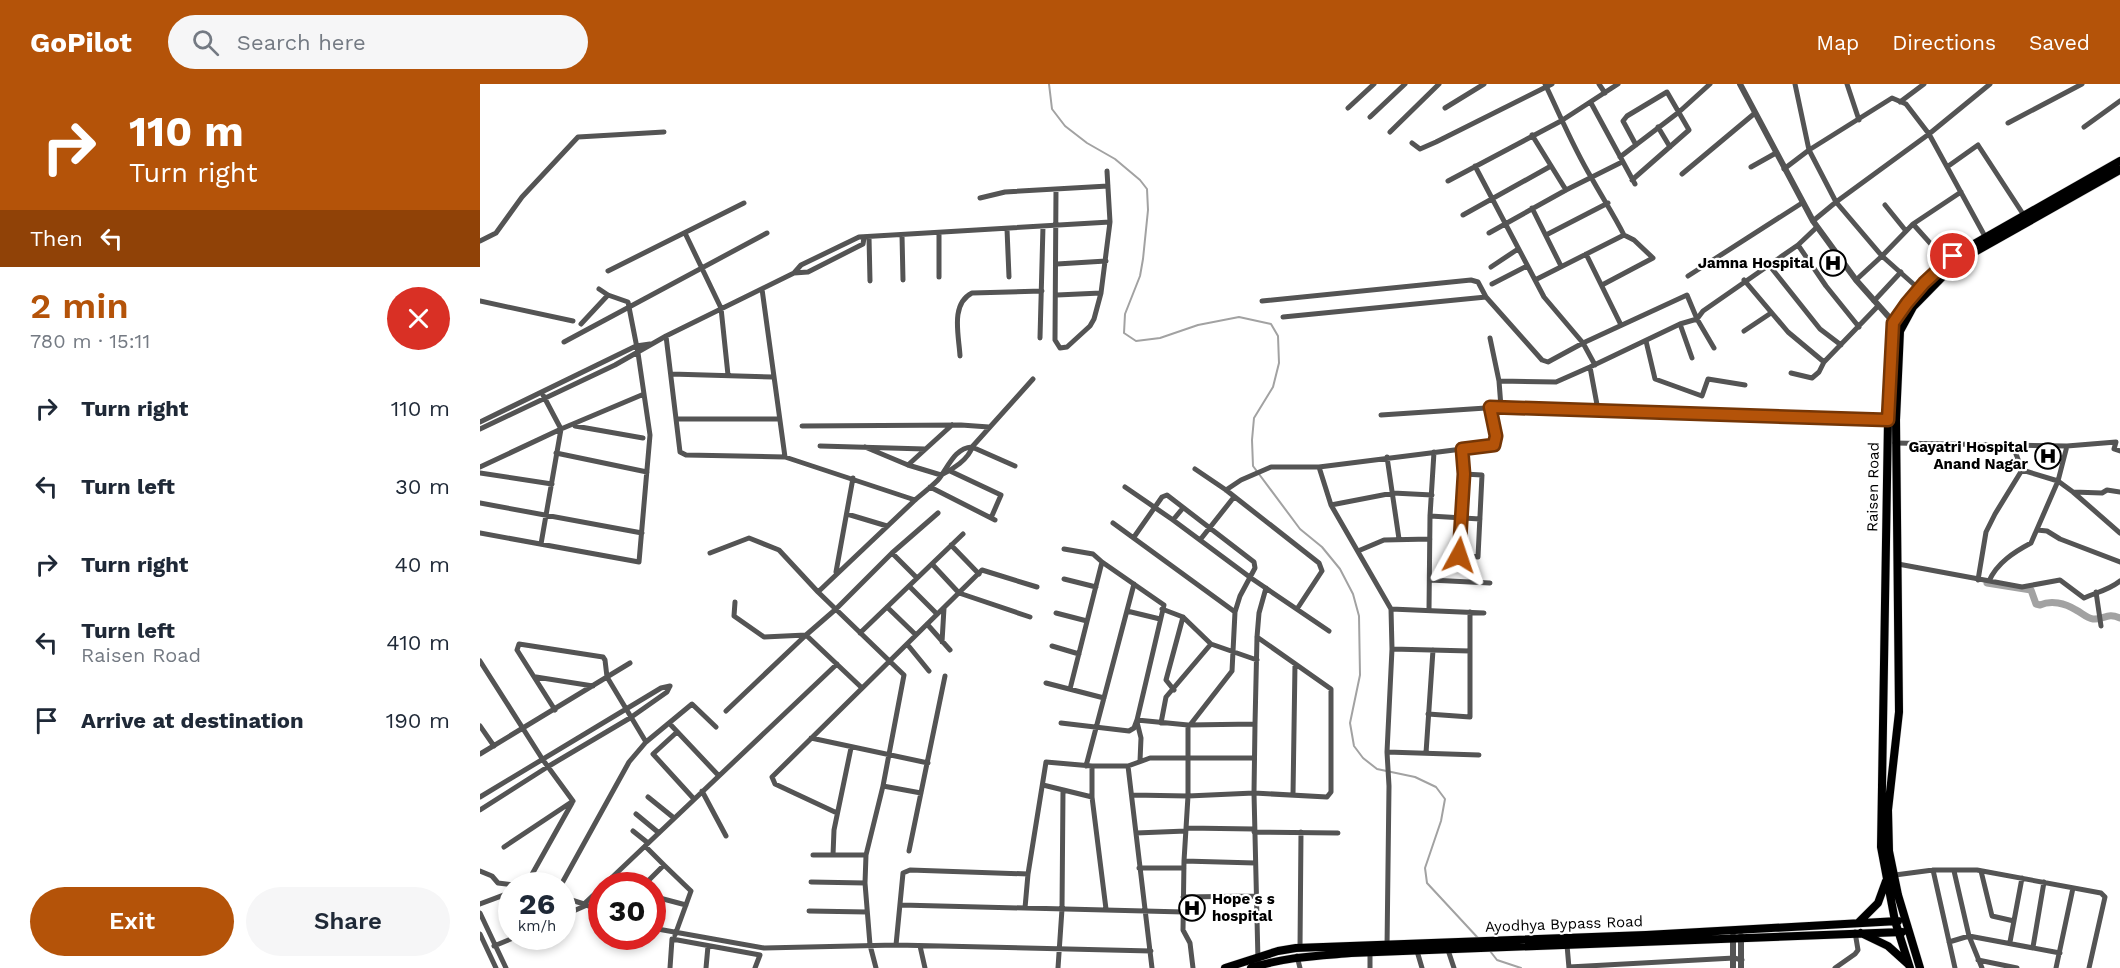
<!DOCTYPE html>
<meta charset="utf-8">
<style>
:root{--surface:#fff;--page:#f6f6f7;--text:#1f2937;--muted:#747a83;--accent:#b45309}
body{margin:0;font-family:"Work Sans",sans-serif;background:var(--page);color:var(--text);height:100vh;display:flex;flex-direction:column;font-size:22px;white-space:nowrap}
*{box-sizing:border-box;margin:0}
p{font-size:20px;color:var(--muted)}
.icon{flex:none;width:33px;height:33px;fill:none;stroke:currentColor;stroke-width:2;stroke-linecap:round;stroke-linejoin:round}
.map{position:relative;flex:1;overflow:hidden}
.details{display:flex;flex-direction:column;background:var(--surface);width:480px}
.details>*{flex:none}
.banner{background:#b45309;color:#fff;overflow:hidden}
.speed{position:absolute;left:18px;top:788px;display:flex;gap:12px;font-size:30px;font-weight:700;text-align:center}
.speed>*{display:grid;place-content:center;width:78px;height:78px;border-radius:50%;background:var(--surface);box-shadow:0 3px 9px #0003;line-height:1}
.speed small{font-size:15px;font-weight:400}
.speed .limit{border:9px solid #d22;background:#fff;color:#111}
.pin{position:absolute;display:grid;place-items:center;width:51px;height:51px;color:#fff;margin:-26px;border:3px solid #fff;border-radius:50%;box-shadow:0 2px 6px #0007}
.me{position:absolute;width:66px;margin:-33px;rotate:5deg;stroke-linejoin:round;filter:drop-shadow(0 0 4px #0008)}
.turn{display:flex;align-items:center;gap:21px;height:126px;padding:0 30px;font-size:27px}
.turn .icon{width:78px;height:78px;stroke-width:2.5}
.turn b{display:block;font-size:42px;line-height:51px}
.then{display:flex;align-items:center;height:57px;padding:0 30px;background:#0003;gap:12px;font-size:22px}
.round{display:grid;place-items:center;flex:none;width:63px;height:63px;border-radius:32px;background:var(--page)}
.headline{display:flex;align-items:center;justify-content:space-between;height:102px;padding:0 30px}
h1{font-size:36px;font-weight:600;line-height:45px;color:var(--accent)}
.cta{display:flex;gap:12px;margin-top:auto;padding:12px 30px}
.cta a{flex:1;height:69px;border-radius:36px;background:var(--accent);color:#fff;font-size:24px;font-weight:600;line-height:69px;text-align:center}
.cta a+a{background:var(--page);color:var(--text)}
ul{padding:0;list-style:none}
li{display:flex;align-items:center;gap:18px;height:78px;padding:0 30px}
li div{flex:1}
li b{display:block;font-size:22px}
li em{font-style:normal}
header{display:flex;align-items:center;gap:36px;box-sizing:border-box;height:84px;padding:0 30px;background:var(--accent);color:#fff}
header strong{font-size:28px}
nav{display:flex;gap:33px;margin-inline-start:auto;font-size:21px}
.search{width:420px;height:54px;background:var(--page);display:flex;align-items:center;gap:15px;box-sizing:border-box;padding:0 21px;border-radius:33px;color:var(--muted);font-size:22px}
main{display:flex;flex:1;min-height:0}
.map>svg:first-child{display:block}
</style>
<header>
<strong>GoPilot</strong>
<div class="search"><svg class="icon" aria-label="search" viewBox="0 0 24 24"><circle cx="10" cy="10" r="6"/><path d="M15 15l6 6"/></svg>Search here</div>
<nav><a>Map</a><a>Directions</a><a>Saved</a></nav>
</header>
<main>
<section class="details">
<div class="banner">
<div class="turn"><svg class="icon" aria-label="right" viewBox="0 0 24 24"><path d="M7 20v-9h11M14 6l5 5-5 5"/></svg><div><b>110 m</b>Turn right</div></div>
<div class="then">Then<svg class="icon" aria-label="left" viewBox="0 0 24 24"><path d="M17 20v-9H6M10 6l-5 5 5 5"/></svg></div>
</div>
<div class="headline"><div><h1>2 min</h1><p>780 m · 15:11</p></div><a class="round" style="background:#d93025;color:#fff"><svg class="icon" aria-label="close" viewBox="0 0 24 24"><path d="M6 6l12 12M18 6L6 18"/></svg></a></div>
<ul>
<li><svg class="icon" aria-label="right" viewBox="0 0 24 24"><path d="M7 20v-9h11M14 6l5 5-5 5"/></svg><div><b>Turn right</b></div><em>110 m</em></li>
<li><svg class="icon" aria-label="left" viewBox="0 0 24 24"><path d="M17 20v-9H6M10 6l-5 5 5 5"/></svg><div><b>Turn left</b></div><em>30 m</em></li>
<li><svg class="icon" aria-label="right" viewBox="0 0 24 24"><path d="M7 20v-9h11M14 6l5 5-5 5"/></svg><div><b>Turn right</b></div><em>40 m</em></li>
<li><svg class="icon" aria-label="left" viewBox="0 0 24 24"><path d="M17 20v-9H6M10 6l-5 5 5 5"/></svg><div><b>Turn left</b><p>Raisen Road</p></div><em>410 m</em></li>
<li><svg class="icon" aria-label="arrive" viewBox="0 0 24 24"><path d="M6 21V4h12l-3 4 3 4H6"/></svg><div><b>Arrive at destination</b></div><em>190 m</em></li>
</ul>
<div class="cta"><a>Exit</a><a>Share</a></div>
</section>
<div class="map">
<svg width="1640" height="884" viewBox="0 0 1640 884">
<rect width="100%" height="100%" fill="#fff"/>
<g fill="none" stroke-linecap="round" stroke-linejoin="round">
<path stroke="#a2a2a2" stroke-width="2" d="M569,0L572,25L585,42L607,59L635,75L660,96L667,105L668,126L663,175L660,192L645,230L644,249L656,257L680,254L718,241L759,233L791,240L798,252L799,279L793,303L774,334L772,356L773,382L820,445L842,463L860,485L873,510L879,532L880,591L870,639L874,662L883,674L897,685L935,693L956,703L965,715L961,737L945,784L947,799L998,854
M1010,867L1017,876L1041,884"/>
<path stroke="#a2a2a2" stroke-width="7" d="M1507,499L1551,506L1556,520L1560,521C1571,516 1585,519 1596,526C1602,529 1606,534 1613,535C1624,536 1627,528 1640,534"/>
<g stroke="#dbdbdb" stroke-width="9">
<path id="primary" d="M1378,839L1398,819L1406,797
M1381,849L1408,862L1428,880
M745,884L798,867L816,864L1166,851L1418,837
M771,884C805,873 835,872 871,869L1422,848
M1430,884L1415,837L1401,763L1408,336L1413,239L1427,219L1445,199L1473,172L1640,77
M1440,884L1418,811L1409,767L1408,726L1419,628L1416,336L1420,247L1433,223L1477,178L1640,86"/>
</g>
<path stroke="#545454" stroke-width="5" d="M1119,0L1125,9
M1315,0L1329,66L1356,118L1402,172L1439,205
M1367,0L1379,36
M1420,18L1444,0
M1111,19L1155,100
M868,24L894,0
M965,24L1004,0
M890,33L925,0
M1528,39L1602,0
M1178,43L1190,63
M1604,43L1640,17
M910,48L959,0
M1052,51L1086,106
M932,59L940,65L956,58L1072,0
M1140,73L1199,28L1230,0
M995,82L1064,213L1103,259L1115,281
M1271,83L1296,69
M1467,83L1498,61L1545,133
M1304,85L1329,66L1412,14L1426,20L1449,50L1507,156
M1202,90L1275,29
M1152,96L1209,46L1187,8L1147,32L1143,37L1156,61
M968,97L1081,37L1138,0
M576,105L575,256L580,264L587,263L610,242L614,235L621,209L630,138
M500,114L525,108L628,102
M1405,121L1426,147
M1052,124L1081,182
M983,131L1071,82
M1333,137L1356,118L1449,50L1510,0
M1433,140L1467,178
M527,145L529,193
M205,149L241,224L248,291
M1009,149L1086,106L1142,78
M422,151L423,196
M1066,151L1128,119
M389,153L390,197
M0,157L16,149L42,113L98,53L184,48
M1318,161L1346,202L1379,243
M1106,170L1141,241
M577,180L626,177
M1289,181L1340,245L1361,261
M1011,183L1038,165
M128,187L264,119
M314,189L328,188L383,160L384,154
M1208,192L1322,119
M459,193V150
M1055,196L1144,151C1134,131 1122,113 1111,93C1093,63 1080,31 1065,0
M1264,196L1308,248L1344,278
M1376,196L1402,172L1433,140L1481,108
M1012,200L1047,182
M1122,201L1173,174L1154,156L1144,151
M282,205L305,373
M577,211L621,209
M0,217L93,237
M782,217L991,196L998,198L1006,213L1062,276L1068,278L1103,259L1207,211L1217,235L1234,264
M1394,217L1421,188
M803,233L1006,213
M101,240L128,211
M1200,240L1212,274
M1264,247L1291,229
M186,252L200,368L206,371L305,373L435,416L338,508
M560,254L563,142
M1010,254L1019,297L1021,323
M1166,257L1175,295L1222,312L1228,295L1265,301
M84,258L287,149
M480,272C479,252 470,220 492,209L562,207
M1110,283L1118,326
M1311,289L1332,294L1339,288L1344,278L1398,222
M191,290L293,293
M1019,297L1076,298L1110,283L1200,240L1217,235L1223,227L1318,161L1337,143
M901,331L1021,323L1409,336
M197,335H299
M0,338L156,262L170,260
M95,342L163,354
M322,342L481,341L509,343
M0,345L135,281L186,252L314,189L321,181L379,153L630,138L627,87
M1415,359L1587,362L1636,358L1634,365L1640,367
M340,362L445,365
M385,363L428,381L461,391C472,386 489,375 492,363L553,295
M982,365L984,390L979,471L998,473L1002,391L984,390
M76,369L167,388
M907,373L919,455
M428,381L472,341
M0,383L81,345L164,310
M839,383L851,421L911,525L912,565L907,668L909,702L907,864
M715,385L746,406L839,479L842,487L817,525
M1542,386L1578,397L1593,408L1640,449
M470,387L521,411L511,434
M0,389L72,400
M450,403L515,436
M645,403L693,436L771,494L849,547
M746,406L761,396L791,383H839L1014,361L1016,352L1009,323
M1593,408L1622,409L1627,406L1640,408
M435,416C442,410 451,403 458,396C468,384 474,364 492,363L535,382
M0,419L162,449
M851,421L913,409L952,411
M367,430L407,442
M950,432L1000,435
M693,436L703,424
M633,439L755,528
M1557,446L1567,447L1580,455L1640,478
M0,449L159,478L170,351L158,269L148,218L128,211L119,205
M654,453L682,413L687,411L774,478L775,484L760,512L755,528L752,587L710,641
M720,456L754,413
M61,460L81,345L63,311
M471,461L499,490
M584,465L613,470L622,478
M878,467L904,456L950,455
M230,469L269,454L299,466L338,508L424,591L403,702L386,771L385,799L390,861L396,884
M412,469L437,494
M452,480L479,509L550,533
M1418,480L1542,503L1580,496L1604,514C1617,508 1629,506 1640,497
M356,488L373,394
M584,495L616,503
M950,496L1010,499
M1498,496L1506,448L1515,430L1542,386L1533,362
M1509,497C1517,479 1534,468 1551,459L1578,397L1587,362
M429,502L457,530
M1616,508L1621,542
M255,518L254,532L284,553L326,551L382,604
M407,523L436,551
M682,525L703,533L731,560L777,576
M911,525L1004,529
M949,526L950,432L954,368
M647,527L680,535
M576,529L607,537
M447,540L470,566
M380,549L483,450
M462,558L464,524
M427,560L449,587
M572,562L599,570
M912,565L990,567
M0,577L63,676L93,717L24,763
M56,593L113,602
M566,599L624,614
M590,605L622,478L684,521L657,636L708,641L775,640
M694,606L686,596L703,533
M75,626L37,566L39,560L123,573L125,576L127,593L166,658
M246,627L326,551L356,525L412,469L458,429
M948,630L990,633V528
M657,638L661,654L660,677
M189,639L239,692
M581,639L649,647L654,644L657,636
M681,639L686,613L731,560
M708,641V712L704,777L703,846L710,859L713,884
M0,642L14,662
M197,648L173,670L214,715
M331,654L448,679
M907,668L999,671
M946,669L953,566
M0,670L150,579
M606,682L654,500
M612,682V713L626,825
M648,682L670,674H774
M563,701L612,713
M403,702L441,709
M222,707L246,752
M652,711L708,712L774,709L847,713L851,708V605L777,553
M813,711L815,580
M0,713L181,604L190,602
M168,713L194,734
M0,726L69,682L150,634L187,608L190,602
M357,729L295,700L292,693L502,486L557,503
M156,730L179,749
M706,744L774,745
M153,747L168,759
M774,748L858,749
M656,749L706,747
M165,762L184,781
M429,767L465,592
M333,771H386
M353,771L354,746L371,664
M704,777L775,779
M659,784H704
M1453,786L1475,884
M0,787L12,792L18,799L34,801
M1474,787L1489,852L1502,884
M1501,787L1512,832L1534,837
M1415,791L1453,786H1497L1621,809L1625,813L1609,884
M331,798L385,799
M46,801L92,719
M81,801L149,678L166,658L212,620L236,643
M124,801L357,580
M164,801L184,781L211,807L195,851
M172,812L206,821
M82,813L104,820L122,828
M703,813L776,812
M0,820L32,808
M104,820L122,803
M421,821L704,828
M545,824L548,790L566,678L612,682H648L672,884
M329,827L387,828
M0,829L26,884
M82,832L107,821
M172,844L284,864L416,861L671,867
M0,850L16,884
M1469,858L1489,852L1580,869
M1530,858L1542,794
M416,861L423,789L430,786L548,790
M1087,861L1089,884
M14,862L38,852
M440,862L445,884
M1553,863L1564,798
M820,864L821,748
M968,866L974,884
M937,867L942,884
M890,868V884
M817,872L820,884
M1498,876L1537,884
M778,877L774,709L775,640L777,553L779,529L786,504
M1089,883L1254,874L1262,876
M190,884L192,855L280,871L275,884
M226,884L228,862
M578,884L582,825L583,706
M1355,884L1375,870L1378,866L1375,848
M1576,884L1593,804"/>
<path stroke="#545454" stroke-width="6" d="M1260,0L1333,137L1376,196L1416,241
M1253,852V884
M1261,852V884"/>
<use href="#primary" stroke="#000" stroke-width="8"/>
</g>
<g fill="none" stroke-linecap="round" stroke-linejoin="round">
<g stroke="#753606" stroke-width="15">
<path id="route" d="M979,471L984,390L982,365L1014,361L1016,352L1010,323L1408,336L1413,239L1427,219L1444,199L1473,172"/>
</g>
<use href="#route" stroke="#b45309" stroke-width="10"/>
</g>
<defs>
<g id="hospital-ring" transform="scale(1.35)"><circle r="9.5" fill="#fff" stroke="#000" stroke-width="1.5"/><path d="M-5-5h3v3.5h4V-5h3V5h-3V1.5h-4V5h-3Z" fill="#000"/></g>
</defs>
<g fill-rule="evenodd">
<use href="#hospital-ring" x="1353" y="179"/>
<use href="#hospital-ring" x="1568" y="372"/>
<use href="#hospital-ring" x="712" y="824"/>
</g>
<g text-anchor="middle" stroke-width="4.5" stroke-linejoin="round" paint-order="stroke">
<g font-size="15" font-weight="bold" fill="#000" stroke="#fff" text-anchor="end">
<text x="1334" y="184">Jamna Hospital</text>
<text x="1548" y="368">Gayatri Hospital<tspan x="1548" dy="17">Anand Nagar</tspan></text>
<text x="732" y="820" text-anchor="start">Hope s s<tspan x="732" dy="17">hospital</tspan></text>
</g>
<g font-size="15" fill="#000" stroke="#fff">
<text transform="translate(1393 403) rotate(-89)" y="5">Raisen Road</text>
<text transform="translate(1084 840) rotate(-2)" y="5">Ayodhya Bypass Road</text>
</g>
</g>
</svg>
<div class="speed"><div>26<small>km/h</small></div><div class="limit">30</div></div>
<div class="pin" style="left:1473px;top:172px;background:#d93025"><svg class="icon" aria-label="arrive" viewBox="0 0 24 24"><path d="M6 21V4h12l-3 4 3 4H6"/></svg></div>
<svg class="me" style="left:979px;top:471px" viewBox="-20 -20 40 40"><path d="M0-17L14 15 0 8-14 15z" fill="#b45309" stroke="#fff" stroke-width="4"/></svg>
</div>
</main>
